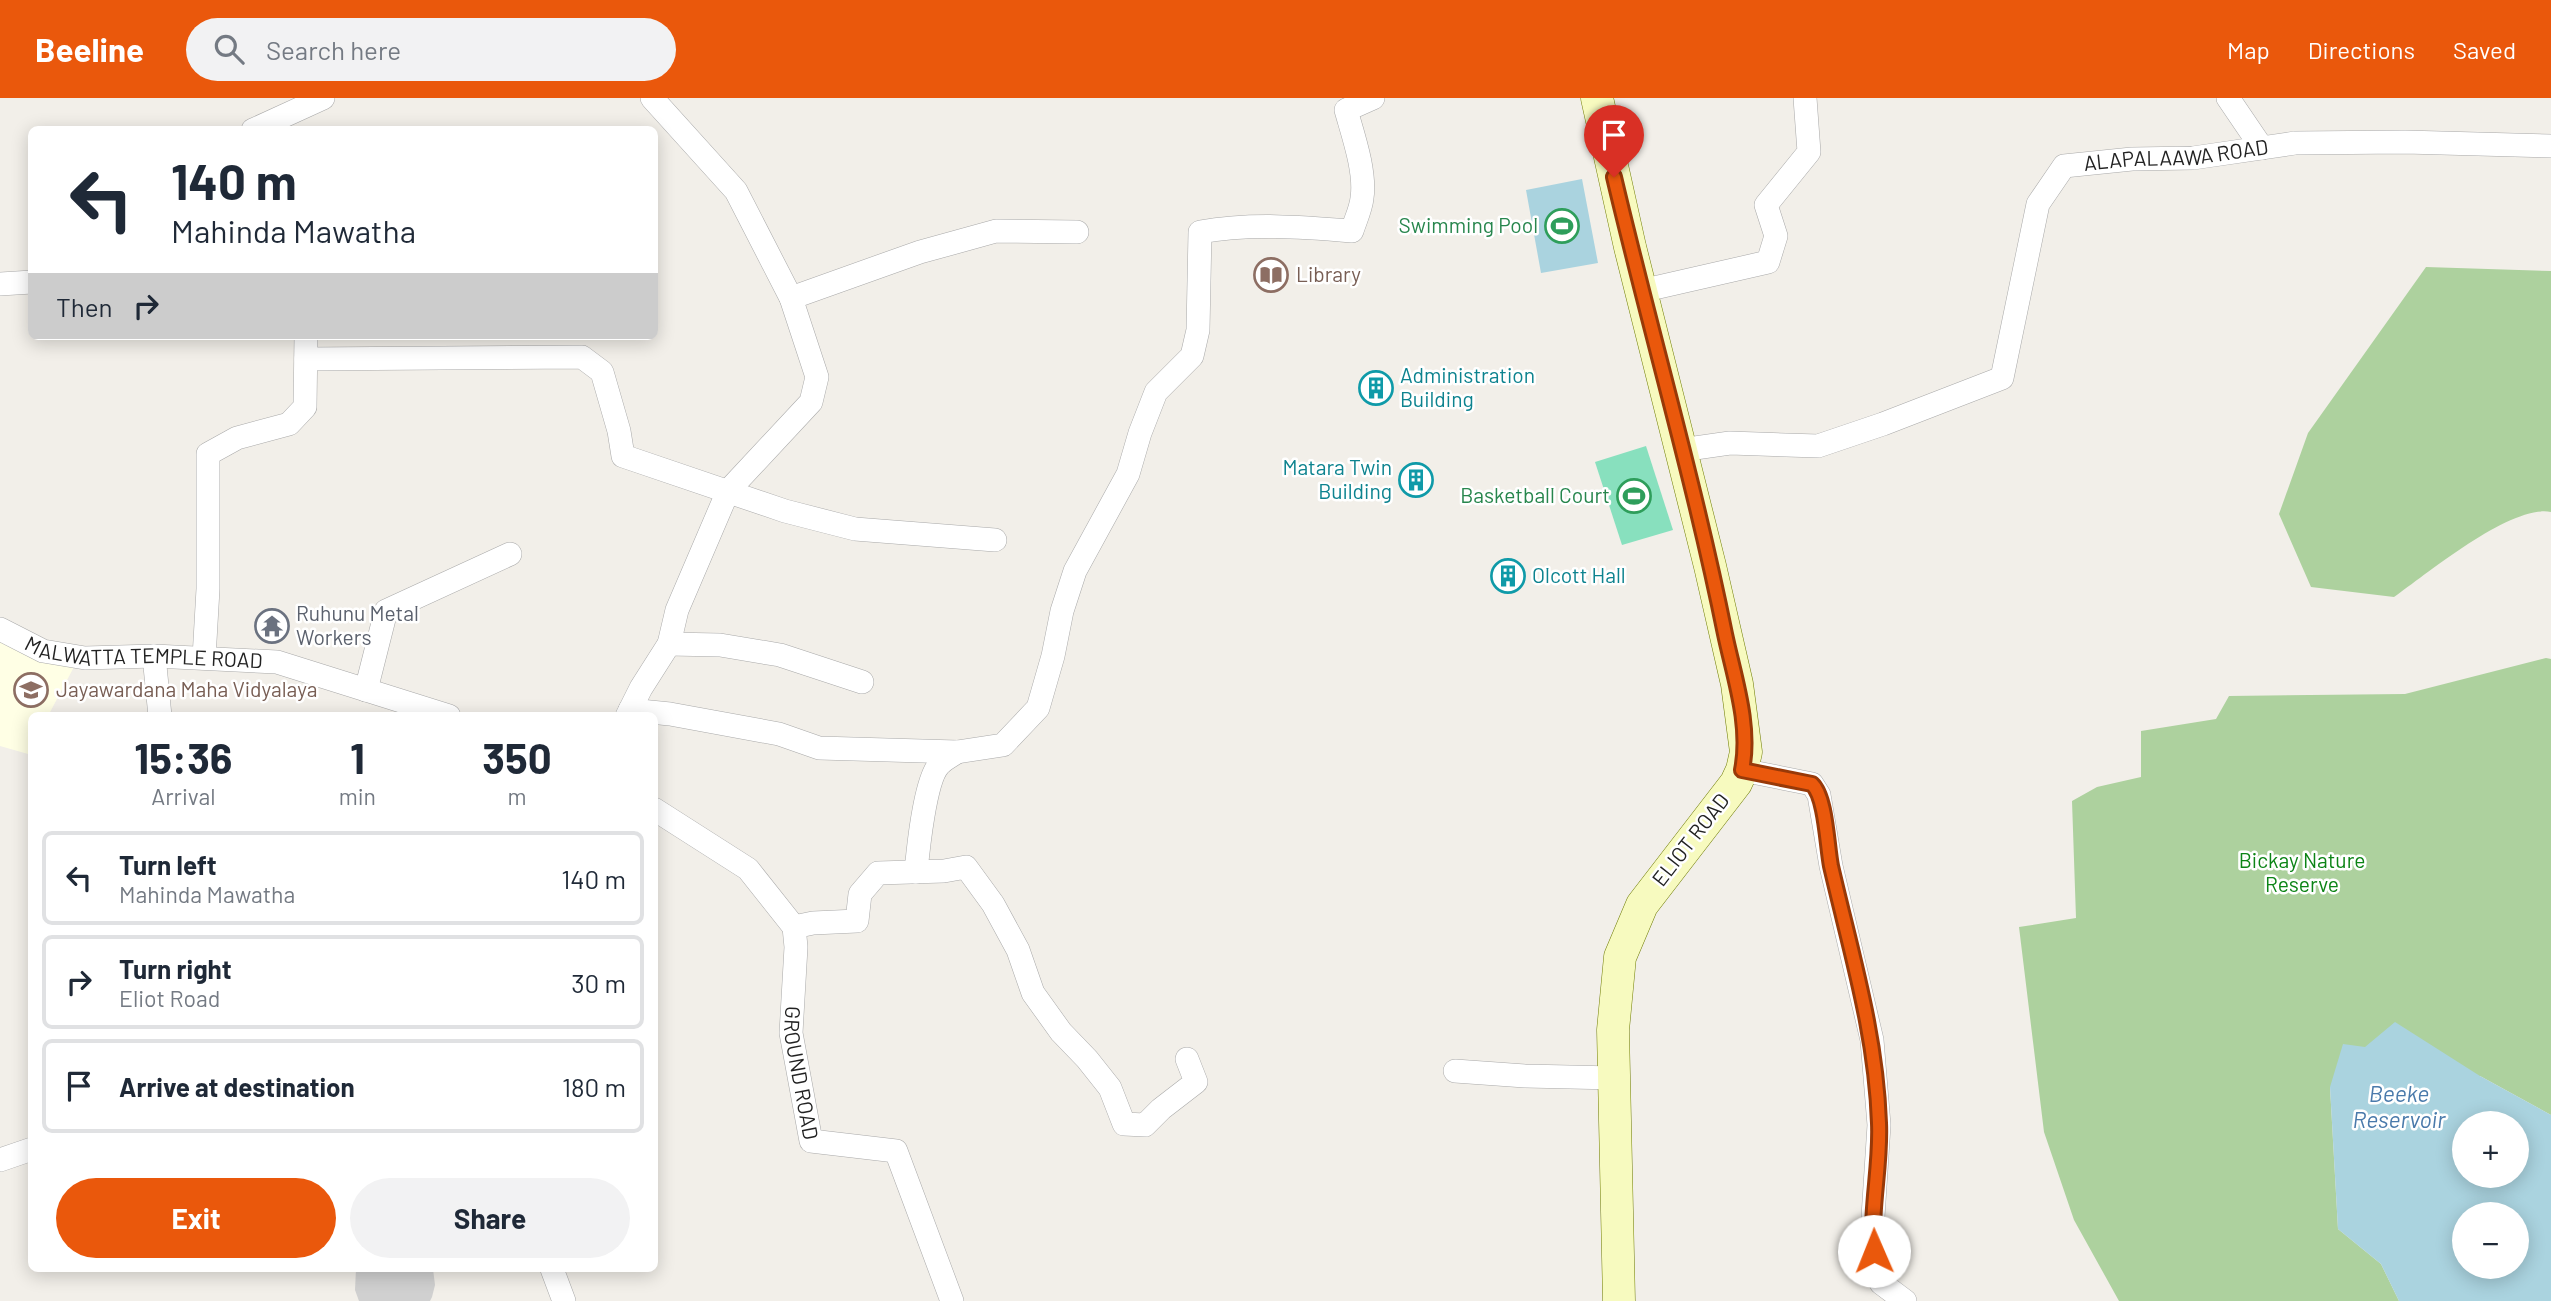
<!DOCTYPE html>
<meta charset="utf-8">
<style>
:root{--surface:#fff;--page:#f2f2f3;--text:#1f2937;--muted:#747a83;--line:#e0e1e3;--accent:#ea580c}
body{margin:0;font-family:Barlow,sans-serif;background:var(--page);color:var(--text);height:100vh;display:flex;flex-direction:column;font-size:26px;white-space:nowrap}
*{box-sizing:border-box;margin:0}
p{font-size:23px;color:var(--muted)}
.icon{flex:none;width:38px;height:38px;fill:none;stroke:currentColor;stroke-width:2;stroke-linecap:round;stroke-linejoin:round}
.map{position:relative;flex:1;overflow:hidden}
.details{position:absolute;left:28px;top:614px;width:630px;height:560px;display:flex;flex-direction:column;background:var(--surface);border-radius:10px;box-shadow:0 4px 18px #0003}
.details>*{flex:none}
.hud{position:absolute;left:28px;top:28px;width:630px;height:214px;border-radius:10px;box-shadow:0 4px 18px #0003;background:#fff;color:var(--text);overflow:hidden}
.fabs{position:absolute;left:2452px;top:1013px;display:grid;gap:14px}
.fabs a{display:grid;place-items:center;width:77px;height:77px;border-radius:50%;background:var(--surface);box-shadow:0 4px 18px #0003;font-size:35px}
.pin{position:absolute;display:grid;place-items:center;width:60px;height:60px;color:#fff;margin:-72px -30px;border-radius:50% 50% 50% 0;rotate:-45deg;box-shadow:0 0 7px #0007}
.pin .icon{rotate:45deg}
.me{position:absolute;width:77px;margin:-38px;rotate:359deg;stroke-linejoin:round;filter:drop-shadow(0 0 5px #0008)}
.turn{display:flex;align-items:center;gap:24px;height:147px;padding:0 28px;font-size:32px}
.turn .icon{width:91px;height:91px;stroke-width:2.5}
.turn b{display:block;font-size:49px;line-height:60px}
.then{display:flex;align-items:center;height:66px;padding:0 28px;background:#0003;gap:14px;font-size:26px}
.eta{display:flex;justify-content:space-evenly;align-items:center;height:119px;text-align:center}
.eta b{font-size:42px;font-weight:700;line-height:49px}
.cta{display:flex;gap:14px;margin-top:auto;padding:14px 28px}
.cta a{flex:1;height:80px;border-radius:42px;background:var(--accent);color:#fff;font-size:28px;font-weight:700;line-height:80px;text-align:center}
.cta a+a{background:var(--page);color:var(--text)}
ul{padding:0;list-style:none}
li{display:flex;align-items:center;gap:21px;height:94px;margin:0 14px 10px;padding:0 14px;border:4px solid var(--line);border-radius:10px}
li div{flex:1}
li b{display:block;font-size:26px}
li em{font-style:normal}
header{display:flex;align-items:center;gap:42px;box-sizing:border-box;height:98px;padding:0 35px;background:var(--accent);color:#fff}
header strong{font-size:33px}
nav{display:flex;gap:38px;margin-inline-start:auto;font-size:24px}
.search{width:490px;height:63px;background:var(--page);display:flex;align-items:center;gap:18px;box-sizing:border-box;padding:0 24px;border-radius:38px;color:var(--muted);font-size:26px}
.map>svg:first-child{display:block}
</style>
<header>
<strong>Beeline</strong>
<div class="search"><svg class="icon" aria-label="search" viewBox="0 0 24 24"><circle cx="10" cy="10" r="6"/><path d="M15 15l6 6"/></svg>Search here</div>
<nav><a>Map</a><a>Directions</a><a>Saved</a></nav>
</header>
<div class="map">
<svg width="2551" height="1203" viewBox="0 0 2551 1203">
<rect width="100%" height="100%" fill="#f2efe9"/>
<path fill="#ffffe5" d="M0,536L75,567L48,618H32L31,649L28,656L0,648Z"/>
<path fill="#d0d0d0" d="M356,1171H433L435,1187L432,1199L430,1203H359L355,1192Z"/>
<path fill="#add19e" d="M2426,169L2551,173V414C2511,406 2428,475 2394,499L2311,489L2279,416L2308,335Z
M2546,560L2551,561V1017L2480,978L2330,989L2338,1131L2381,1166L2399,1203H2119L2074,1122L2044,1034L2019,829L2076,820L2072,703L2097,689L2141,679V633L2216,621L2229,598L2405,596Z"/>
<path fill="#88e0be" d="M1646,348L1673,432L1622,447L1595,364Z"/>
<path fill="#aad3df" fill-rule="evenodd" d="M1582,81L1598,165L1541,175L1526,92Z
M2395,924L2480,978L2551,1017V1203H2399L2381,1166L2338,1131L2330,989L2343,946L2365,949ZM2464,1026H2516V1078H2464ZM2464,1116H2516V1169H2464Z"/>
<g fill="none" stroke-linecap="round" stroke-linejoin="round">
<g stroke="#a9a9a9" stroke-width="24">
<g id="street">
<path d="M2228,0L2262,50"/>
<path d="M253,32L323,0"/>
<path d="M0,186L32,184"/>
<path d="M1641,193L1768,164L1776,138L1766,107L1809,54L1805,0"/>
<path d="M791,200L920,154L996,133L1077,134"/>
<path d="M306,261L582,259L602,274L619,333L623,358L785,413L855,431L995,442"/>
<path id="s1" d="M1681,352L1730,345L1818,348L1883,326L2002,280L2038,106L2064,68L2132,61L2193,60L2295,45L2405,44L2551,48"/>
<path id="s2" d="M0,531L43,553L85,560L154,558L277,564L449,618"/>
<path d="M669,546L720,547L780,557L862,584"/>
<path d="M154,558L160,618"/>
<path d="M204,560L208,491V356L237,340L289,326L305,309L306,238"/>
<path d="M366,592L386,513L510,456"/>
<path d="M630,612L670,616L779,636L819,650L957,654L1003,647L1038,610L1053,558L1062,513L1075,473L1128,376L1140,335L1156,294L1192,258L1198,232L1200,134C1250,125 1302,129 1352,133C1355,123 1361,111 1362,100C1366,74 1353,37 1346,12L1373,0"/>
<path d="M627,618L641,590L669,546L677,512L728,393L811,304L817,279L791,200L736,93L652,0"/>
<path d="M1742,672L1812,686L1819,697L1831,768L1872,942L1879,1027L1872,1134L1875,1172L1881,1185L1905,1203"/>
<path d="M654,711L748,771L794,829"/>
<path d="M916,774C918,752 925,682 939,667C943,662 951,658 957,654"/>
<path d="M794,829L813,825L857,823L860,796L878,775L944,773L966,769L993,806L1018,852L1033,895L1061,934L1087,961L1110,990L1124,1026L1145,1027L1161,1011L1196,984L1187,961"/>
<path id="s3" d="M794,829L796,849L791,935L811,1043L896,1053L952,1203"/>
<path d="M1455,973L1525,978L1615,980"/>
<path d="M0,1062L32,1051"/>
<path d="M552,1171L564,1203"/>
</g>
</g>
<g stroke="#707d05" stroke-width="33">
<path id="secondary" d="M1597,0L1630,149L1710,468L1737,586L1746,654L1742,672L1736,685L1642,807L1620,859L1613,932L1619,1203"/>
</g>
<use href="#street" stroke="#fff" stroke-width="23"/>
<use href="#secondary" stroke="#f7fabf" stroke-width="32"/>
</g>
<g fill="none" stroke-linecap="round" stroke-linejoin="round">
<g stroke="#983908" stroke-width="18">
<path id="route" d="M1614,79C1650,232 1694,382 1725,536C1734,579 1751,627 1742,672L1812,686C1826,699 1827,748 1831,768C1851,855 1876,935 1879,1025C1881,1068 1870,1110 1874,1153"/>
</g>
<use href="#route" stroke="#ea580c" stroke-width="12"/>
</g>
<defs>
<g id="stadium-ring" transform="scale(1.75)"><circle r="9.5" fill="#fff" stroke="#2e9e5b" stroke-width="1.5"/><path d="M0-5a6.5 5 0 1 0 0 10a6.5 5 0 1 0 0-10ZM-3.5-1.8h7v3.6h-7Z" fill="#2e9e5b"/></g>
<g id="library-ring" transform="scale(1.75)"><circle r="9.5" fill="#fff" stroke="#8d6e63" stroke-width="1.5"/><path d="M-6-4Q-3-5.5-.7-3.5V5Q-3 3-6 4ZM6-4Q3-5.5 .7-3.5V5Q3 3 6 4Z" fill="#8d6e63"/></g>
<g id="building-ring" transform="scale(1.75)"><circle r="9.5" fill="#fff" stroke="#0f9aa8" stroke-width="1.5"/><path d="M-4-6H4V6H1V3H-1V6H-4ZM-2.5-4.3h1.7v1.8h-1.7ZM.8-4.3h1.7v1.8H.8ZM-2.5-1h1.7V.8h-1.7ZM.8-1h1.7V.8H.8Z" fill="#0f9aa8"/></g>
<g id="temple-ring" transform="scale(1.75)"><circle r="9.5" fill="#fff" stroke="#6b7280" stroke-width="1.5"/><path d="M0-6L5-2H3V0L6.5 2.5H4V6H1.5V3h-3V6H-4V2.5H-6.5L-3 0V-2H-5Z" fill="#6b7280"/></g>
<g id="university-ring" transform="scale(1.75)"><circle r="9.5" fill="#fff" stroke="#8d6e63" stroke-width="1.5"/><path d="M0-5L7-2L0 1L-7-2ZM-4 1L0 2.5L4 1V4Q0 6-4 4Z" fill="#8d6e63"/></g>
</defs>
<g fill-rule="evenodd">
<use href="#stadium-ring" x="1562" y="128"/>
<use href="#library-ring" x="1271" y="177"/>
<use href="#building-ring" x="1376" y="290"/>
<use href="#building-ring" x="1416" y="382"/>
<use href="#stadium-ring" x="1634" y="398"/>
<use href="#building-ring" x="1508" y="478"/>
<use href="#temple-ring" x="272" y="528"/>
<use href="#university-ring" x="31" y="592"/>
</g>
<g text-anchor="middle" stroke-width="5" stroke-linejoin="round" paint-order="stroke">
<g font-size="21" fill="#222" stroke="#fff">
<text dy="7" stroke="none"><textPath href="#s1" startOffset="670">ALAPALAAWA ROAD</textPath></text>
<text dy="7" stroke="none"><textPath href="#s2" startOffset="149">MALWATTA TEMPLE ROAD</textPath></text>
<text transform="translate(1691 742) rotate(-52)" y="7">ELIOT ROAD</text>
<text dy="7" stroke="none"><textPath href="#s3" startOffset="147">GROUND ROAD</textPath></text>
</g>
<g font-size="21" fill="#27864d" stroke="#fff" text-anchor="end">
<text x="1538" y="135">Swimming Pool</text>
<text x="1610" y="405">Basketball Court</text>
</g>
<g font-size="21" fill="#785e54" stroke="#fff" text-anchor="start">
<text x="1296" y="184">Library</text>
<text x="56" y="599">Jayawardana Maha Vidyalaya</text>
</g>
<g font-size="21" fill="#0d838f" stroke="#fff" text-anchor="start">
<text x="1400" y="285">Administration<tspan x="1400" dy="24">Building</tspan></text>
<text x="1392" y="377" text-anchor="end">Matara Twin<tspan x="1392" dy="24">Building</tspan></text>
<text x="1532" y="485">Olcott Hall</text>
</g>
<g font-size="21" fill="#5b616d" stroke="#fff" text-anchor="start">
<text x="296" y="523">Ruhunu Metal<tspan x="296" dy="24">Workers</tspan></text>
</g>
<g font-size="21" fill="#0c8416" stroke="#fff">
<text x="2302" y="770">Bickay Nature<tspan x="2302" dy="24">Reserve</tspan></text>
</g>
<g font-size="23" font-style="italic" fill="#4a7aab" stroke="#fff">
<text x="2399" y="1004">Beeke<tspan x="2399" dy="26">Reservoir</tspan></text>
</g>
</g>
</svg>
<div class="fabs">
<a>+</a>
<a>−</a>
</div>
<div class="pin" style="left:1614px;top:79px;background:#d93025"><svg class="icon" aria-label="arrive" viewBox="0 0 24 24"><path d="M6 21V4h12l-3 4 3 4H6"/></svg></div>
<svg class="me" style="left:1874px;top:1153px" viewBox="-20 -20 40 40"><circle r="19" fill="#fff"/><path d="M0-13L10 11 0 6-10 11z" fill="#ea580c"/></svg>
<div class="hud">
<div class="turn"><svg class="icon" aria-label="left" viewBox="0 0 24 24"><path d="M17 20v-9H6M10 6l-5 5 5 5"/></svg><div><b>140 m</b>Mahinda Mawatha</div></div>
<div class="then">Then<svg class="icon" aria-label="right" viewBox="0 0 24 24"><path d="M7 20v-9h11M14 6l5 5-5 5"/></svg></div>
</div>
<section class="details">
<div class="eta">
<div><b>15:36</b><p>Arrival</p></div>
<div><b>1</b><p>min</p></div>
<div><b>350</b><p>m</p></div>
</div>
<ul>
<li><svg class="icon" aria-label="left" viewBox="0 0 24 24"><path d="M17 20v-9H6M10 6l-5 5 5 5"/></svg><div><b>Turn left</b><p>Mahinda Mawatha</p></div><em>140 m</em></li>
<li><svg class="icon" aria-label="right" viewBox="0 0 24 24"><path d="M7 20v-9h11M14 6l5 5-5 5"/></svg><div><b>Turn right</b><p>Eliot Road</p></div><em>30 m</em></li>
<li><svg class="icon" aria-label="arrive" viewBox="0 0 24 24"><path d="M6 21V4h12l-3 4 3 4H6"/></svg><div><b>Arrive at destination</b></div><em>180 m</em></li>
</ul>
<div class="cta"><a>Exit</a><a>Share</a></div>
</section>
</div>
